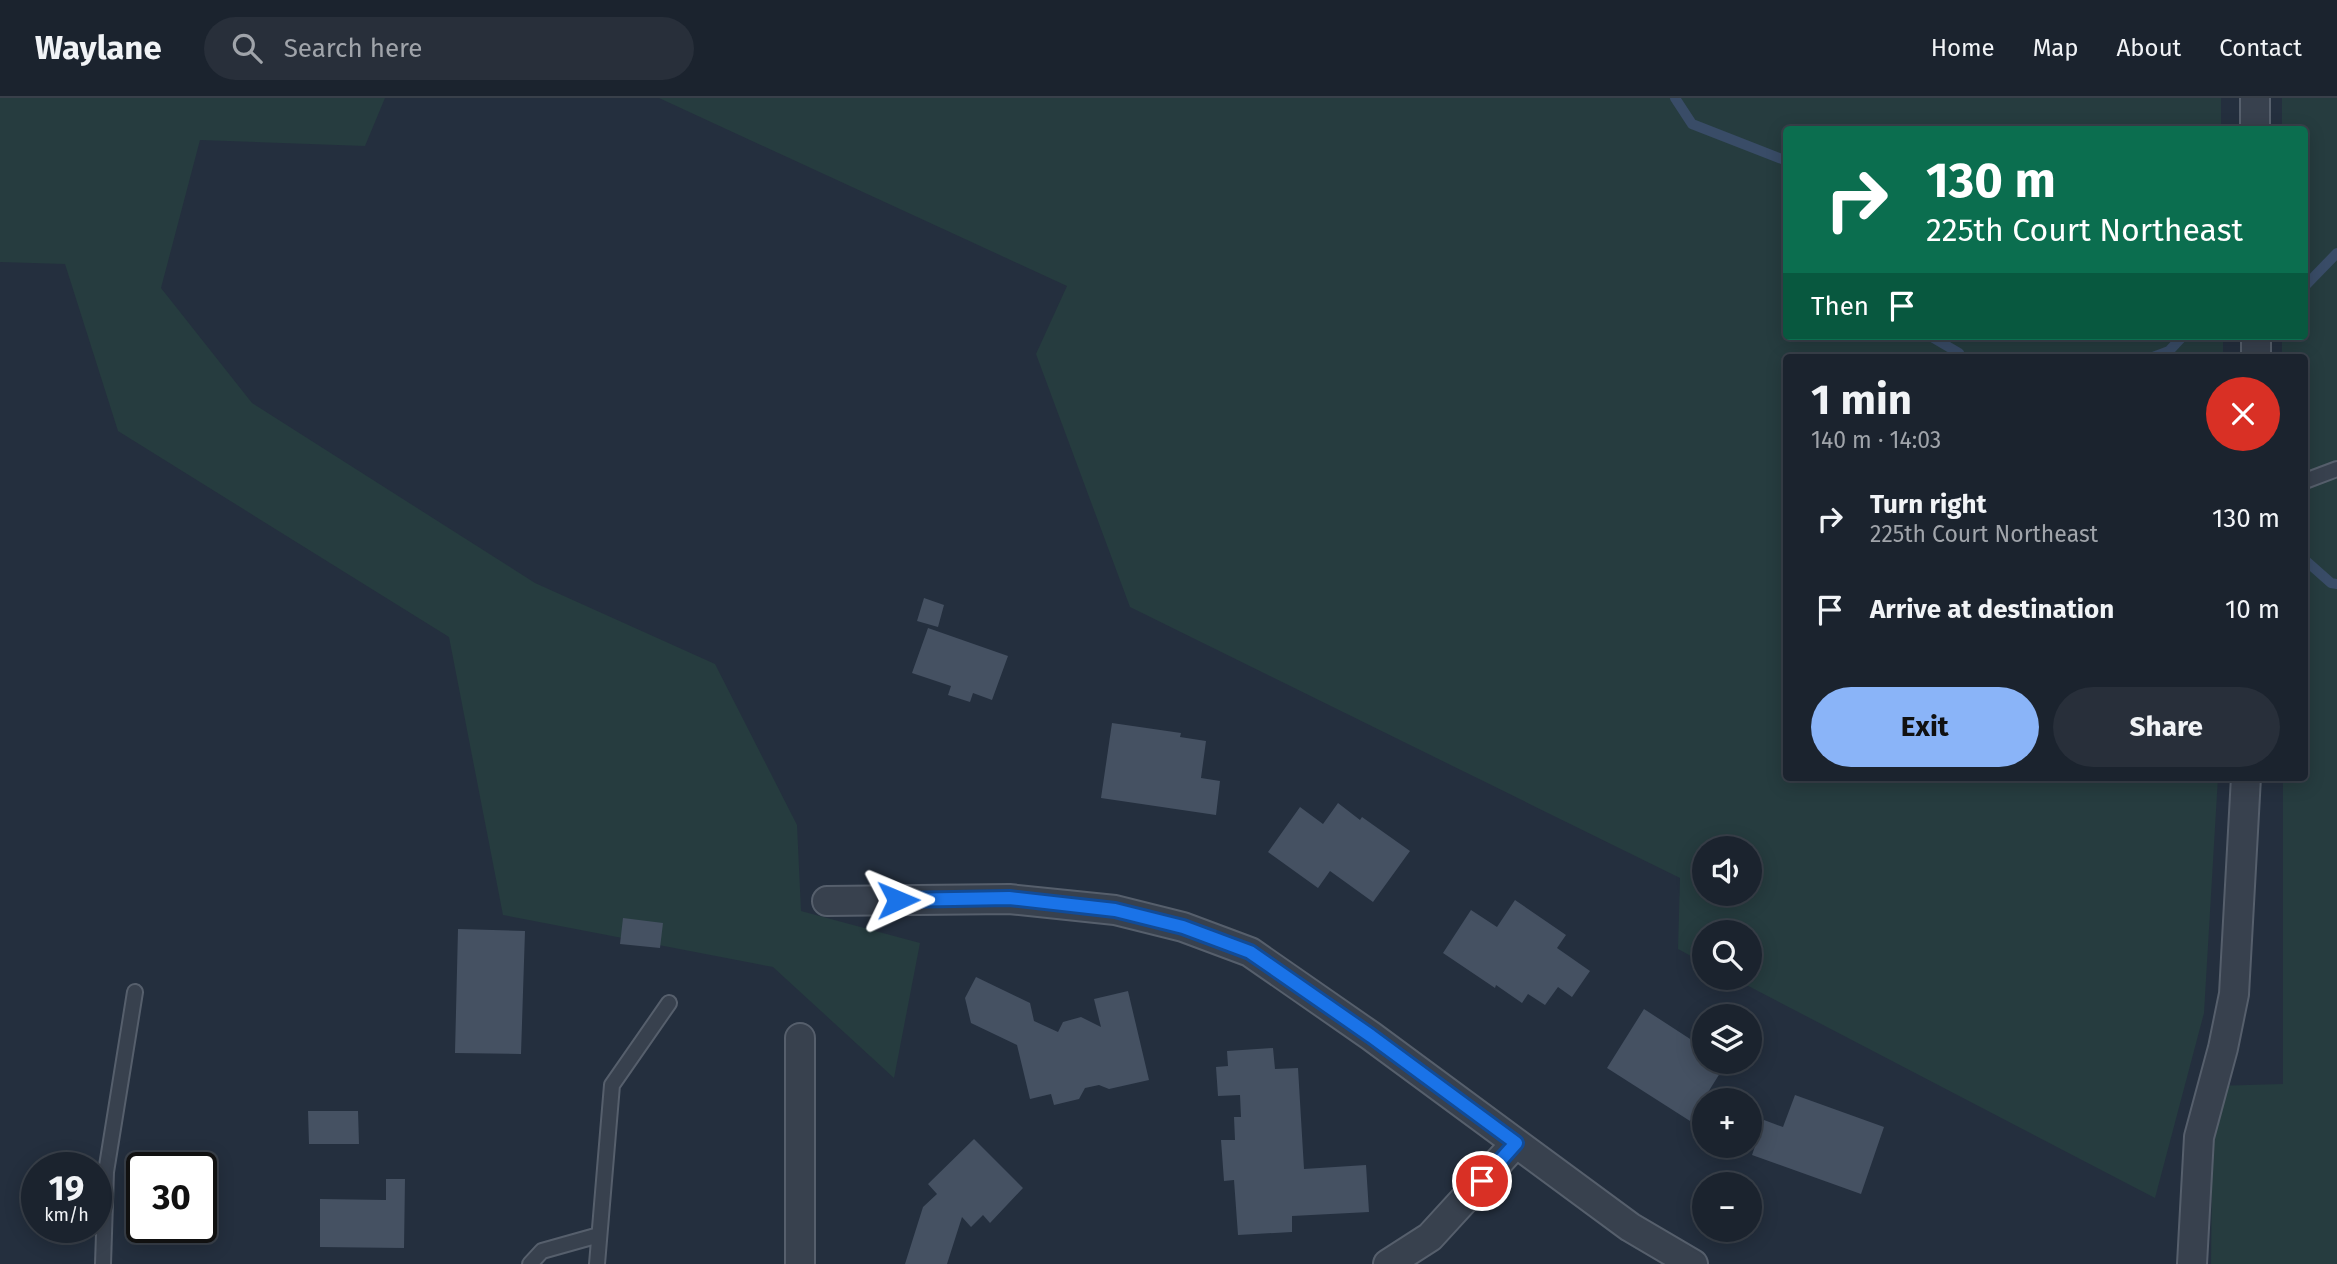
<!DOCTYPE html>
<meta charset="utf-8">
<style>
:root{--surface:#1b232e;--page:#282f3a;--text:#f1f3f6;--muted:#a0a4aa;--line:#39404a;--accent:#8ab4f8}
body{margin:0;font-family:"Fira Sans",sans-serif;background:var(--page);color:var(--text);height:100vh;display:flex;flex-direction:column;font-size:26px;white-space:nowrap}
*{box-sizing:border-box;margin:0}
p{font-size:23px;color:var(--muted)}
.icon{flex:none;width:38px;height:38px;fill:none;stroke:currentColor;stroke-width:2;stroke-linecap:round;stroke-linejoin:round}
.map{position:relative;flex:1;overflow:hidden}
.panel{position:absolute;left:1783px;top:256px;width:525px;height:427px;display:flex;flex-direction:column;background:var(--surface);border-radius:7px;box-shadow:0 4px 18px #0003,0 0 0 2px var(--line)}
.panel>*{flex:none}
.hud{position:absolute;left:1783px;top:28px;width:525px;height:214px;border-radius:7px;box-shadow:0 4px 18px #0003,0 0 0 2px var(--line);background:#0b6e4f;color:#fff;overflow:hidden}
.fabs{position:absolute;left:1692px;top:738px;display:grid;gap:14px}
.fabs a{display:grid;place-items:center;width:70px;height:70px;border-radius:50%;background:var(--surface);box-shadow:0 4px 18px #0003,0 0 0 2px var(--line);font-size:35px}
.speed{position:absolute;left:21px;top:1054px;display:flex;gap:14px;font-size:35px;font-weight:700;text-align:center}
.speed>*{display:grid;place-content:center;width:91px;height:91px;border-radius:50%;background:var(--surface);box-shadow:0 4px 18px #0003,0 0 0 2px var(--line);line-height:1}
.speed small{font-size:18px;font-weight:400}
.speed .limit{border:4px solid #111;border-radius:10px;background:#fff;color:#111}
.pin{position:absolute;display:grid;place-items:center;width:60px;height:60px;color:#fff;margin:-30px;border:4px solid #fff;border-radius:50%;box-shadow:0 2px 7px #0007}
.me{position:absolute;width:77px;margin:-38px;rotate:89deg;stroke-linejoin:round;filter:drop-shadow(0 0 5px #0008)}
.turn{display:flex;align-items:center;gap:24px;height:147px;padding:0 28px;font-size:32px}
.turn .icon{width:91px;height:91px;stroke-width:2.5}
.turn b{display:block;font-size:49px;line-height:60px}
.then{display:flex;align-items:center;height:66px;padding:0 28px;background:#0003;gap:14px;font-size:26px}
.round{display:grid;place-items:center;flex:none;width:74px;height:74px;border-radius:37px;background:var(--page)}
.overview{display:flex;align-items:center;justify-content:space-between;height:119px;padding:0 28px}
h1{font-size:42px;font-weight:700;line-height:52px}
.cta{display:flex;gap:14px;margin-top:auto;padding:14px 28px}
.cta a{flex:1;height:80px;border-radius:42px;background:var(--accent);color:#111;font-size:28px;font-weight:700;line-height:80px;text-align:center}
.cta a+a{background:var(--page);color:var(--text)}
ul{padding:0;list-style:none}
li{display:flex;align-items:center;gap:21px;height:91px;padding:0 28px}
li div{flex:1}
li b{display:block;font-size:26px}
li em{font-style:normal}
header{display:flex;align-items:center;gap:42px;box-sizing:border-box;height:98px;padding:0 35px;background:var(--surface);border-bottom:2px solid var(--line)}
header strong{font-size:33px}
nav{display:flex;gap:38px;margin-inline-start:auto;font-size:24px}
.search{width:490px;height:63px;background:var(--page);display:flex;align-items:center;gap:18px;box-sizing:border-box;padding:0 24px;border-radius:38px;color:var(--muted);font-size:26px}
.map>svg:first-child{display:block}
</style>
<header>
<strong>Waylane</strong>
<div class="search"><svg class="icon" aria-label="search" viewBox="0 0 24 24"><circle cx="10" cy="10" r="6"/><path d="M15 15l6 6"/></svg>Search here</div>
<nav><a>Home</a><a>Map</a><a>About</a><a>Contact</a></nav>
</header>
<div class="map">
<svg width="2337" height="1166" viewBox="0 0 2337 1166">
<rect width="100%" height="100%" fill="#242f3e"/>
<path fill="#263c3f" fill-rule="evenodd" d="M0,0H385L365,48L200,42L161,190L252,305L535,485L715,566L797,727L801,813L920,845L894,980L773,869L503,817L449,539L118,333L65,166L0,164Z
M659,0H2221V31L1787,32V238H2223V259H1787V679H2218L2204,915L2155,1100L1733,880H1750V835H1704V865L1678,851L1680,780L1130,509L1036,256L1067,188ZM1704,751H1750V796H1704Z
M2282,0H2337V1166H2211L2213,988L2283,986V679H2305V259H2282V238H2305V32L2282,31Z"/>
<g fill="none" stroke-linecap="round" stroke-linejoin="round">
<path stroke="#394c67" stroke-width="10" d="M1675,0L1692,26L1787,63
M2305,188L2337,155
M1930,238L1959,255L1961,259
M2153,259L2169,253L2183,238
M2305,462L2331,485L2337,486"/>
</g>
<path fill="#455162" d="M924,500L944,507L938,529L917,523Z
M928,530L1008,558L992,602L973,595L970,604L948,597L951,588L912,575Z
M1112,625L1181,635L1180,639L1206,643L1201,680L1220,683L1216,717L1101,700Z
M1338,705L1360,722L1362,719L1410,753L1373,804L1330,773L1318,790L1268,754L1300,709L1323,726Z
M1515,802L1566,837L1557,850L1590,873L1572,899L1558,889L1545,907L1528,896L1522,905L1496,887L1495,890L1443,855L1471,812L1497,829Z
M623,820L663,825L660,850L620,846Z
M458,831L525,833L521,956L455,955Z
M976,879L1030,905L1034,923L1058,934L1063,924L1081,919L1101,929L1094,901L1128,893L1149,982L1109,991L1099,987L1085,990L1079,1001L1054,1007L1051,996L1030,1001L1017,947L971,925L965,900Z
M1644,911L1704,950V964H1727L1690,1023L1607,970Z
M1273,950L1275,971L1298,970L1304,1071L1366,1067L1369,1114L1292,1118V1134L1238,1137L1234,1082L1224,1083L1221,1042H1235L1234,1019H1241L1240,997L1218,998L1216,969L1228,968L1227,953Z
M1795,997L1884,1029L1861,1096L1752,1057L1764,1022L1783,1029Z
M308,1013H358L359,1046H309Z
M974,1041L1023,1090L990,1125L983,1117L971,1129L962,1119L947,1166H905L923,1109L937,1096L928,1086Z
M386,1081H405L404,1150L320,1149V1101L386,1102Z"/>
<g fill="none" stroke-linecap="round" stroke-linejoin="round">
<g stroke="#565f6c" stroke-width="18">
<path id="service" d="M2305,383L2337,371
M103,1166L106,1074L135,894
M530,1166L542,1153L599,1137
M597,1166L612,987L669,905"/>
</g>
<g stroke="#565f6c" stroke-width="32">
<path id="minor" d="M2255,0V32
M2256,238V259
M827,803L1009,801L1115,812L1183,829L1250,854L1371,938L1630,1129L1693,1166
M800,1166V940
M1388,1166L1430,1139L1516,1045
M2192,1166L2199,1039L2223,950L2234,896L2246,679"/>
</g>
<use href="#service" stroke="#38414e" stroke-width="14"/>
<use href="#minor" stroke="#38414e" stroke-width="28"/>
</g>
<g fill="none" stroke-linecap="round" stroke-linejoin="round">
<g stroke="#114b97" stroke-width="18">
<path id="route" d="M898,802L1009,800L1115,812L1183,829L1250,854L1371,938L1516,1045L1482,1083"/>
</g>
<use href="#route" stroke="#1a73e8" stroke-width="12"/>
</g>
</svg>
<div class="fabs">
<a><svg class="icon" aria-label="sound" viewBox="0 0 24 24"><path d="M4 9h4l5-4v14l-5-4H4zM17 9q2 3 0 6"/></svg></a>
<a><svg class="icon" aria-label="search" viewBox="0 0 24 24"><circle cx="10" cy="10" r="6"/><path d="M15 15l6 6"/></svg></a>
<a><svg class="icon" aria-label="layers" viewBox="0 0 24 24"><path d="M12 4l9 5-9 5-9-5zM3 14l9 5 9-5"/></svg></a>
<a>+</a>
<a>−</a>
</div>
<div class="speed"><div>19<small>km/h</small></div><div class="limit">30</div></div>
<div class="pin" style="left:1482px;top:1083px;background:#d93025"><svg class="icon" aria-label="arrive" viewBox="0 0 24 24"><path d="M6 21V4h12l-3 4 3 4H6"/></svg></div>
<svg class="me" style="left:898px;top:802px" viewBox="-20 -20 40 40"><path d="M0-17L14 15 0 8-14 15z" fill="#1a73e8" stroke="#fff" stroke-width="4"/></svg>
<div class="hud">
<div class="turn"><svg class="icon" aria-label="right" viewBox="0 0 24 24"><path d="M7 20v-9h11M14 6l5 5-5 5"/></svg><div><b>130 m</b>225th Court Northeast</div></div>
<div class="then">Then<svg class="icon" aria-label="arrive" viewBox="0 0 24 24"><path d="M6 21V4h12l-3 4 3 4H6"/></svg></div>
</div>
<section class="panel">
<div class="overview"><div><h1>1 min</h1><p>140 m · 14:03</p></div><a class="round" style="background:#d93025;color:#fff"><svg class="icon" aria-label="close" viewBox="0 0 24 24"><path d="M6 6l12 12M18 6L6 18"/></svg></a></div>
<ul>
<li><svg class="icon" aria-label="right" viewBox="0 0 24 24"><path d="M7 20v-9h11M14 6l5 5-5 5"/></svg><div><b>Turn right</b><p>225th Court Northeast</p></div><em>130 m</em></li>
<li><svg class="icon" aria-label="arrive" viewBox="0 0 24 24"><path d="M6 21V4h12l-3 4 3 4H6"/></svg><div><b>Arrive at destination</b></div><em>10 m</em></li>
</ul>
<div class="cta"><a>Exit</a><a>Share</a></div>
</section>
</div>
